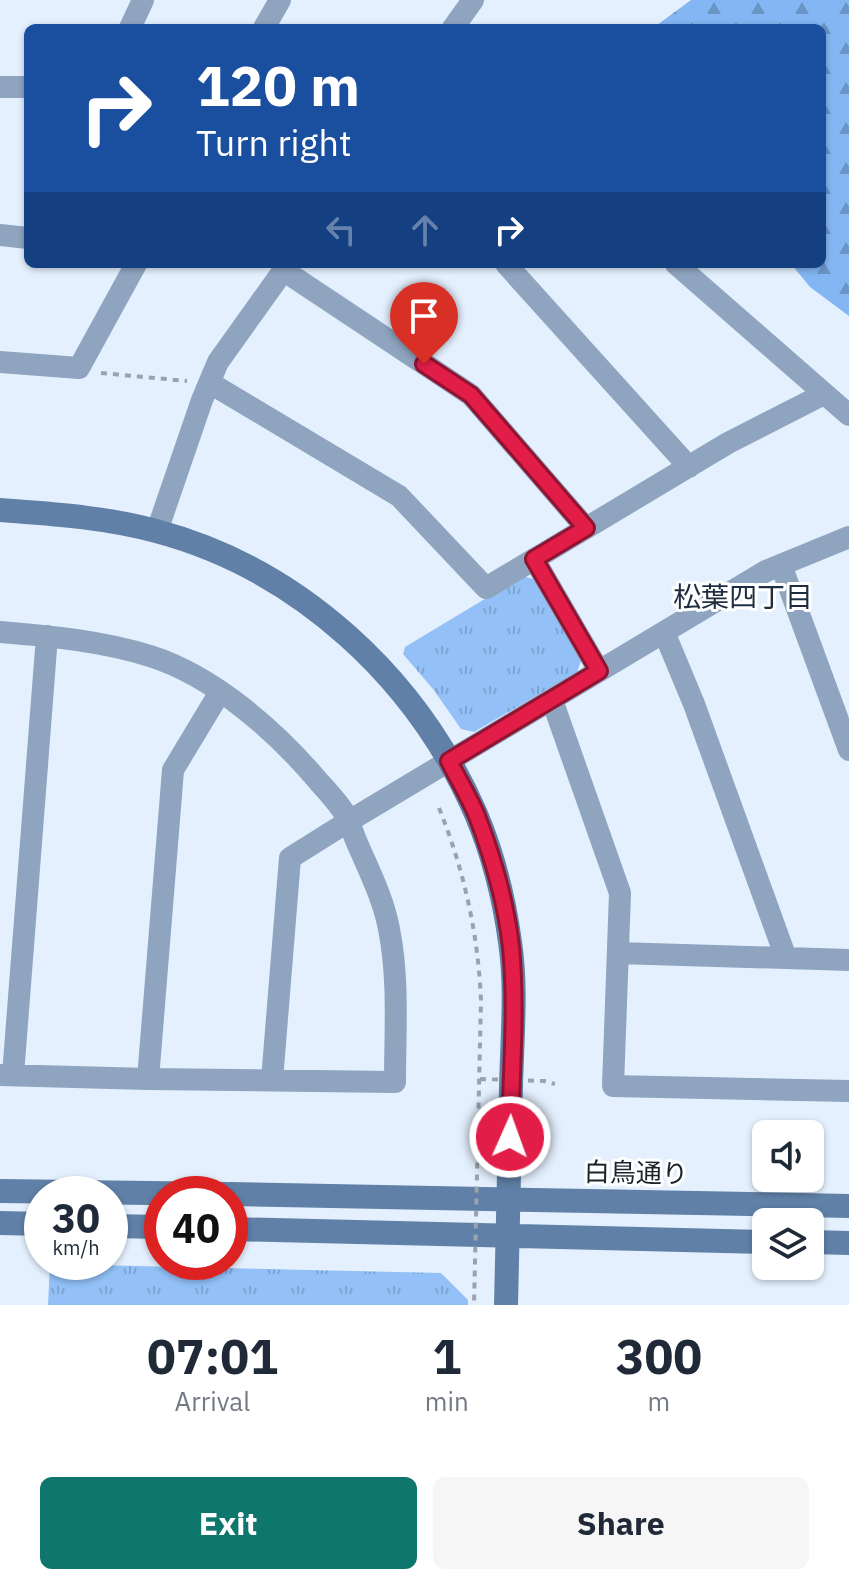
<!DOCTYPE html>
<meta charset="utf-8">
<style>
:root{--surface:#fff;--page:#f6f6f7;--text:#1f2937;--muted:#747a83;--accent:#0f766e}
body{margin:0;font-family:"IBM Plex Sans","Noto Sans JP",sans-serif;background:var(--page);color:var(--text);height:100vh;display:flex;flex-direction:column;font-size:30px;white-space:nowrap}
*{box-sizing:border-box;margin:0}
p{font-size:26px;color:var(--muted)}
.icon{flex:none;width:44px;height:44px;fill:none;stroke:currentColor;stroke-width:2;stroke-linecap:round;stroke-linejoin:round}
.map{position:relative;height:1305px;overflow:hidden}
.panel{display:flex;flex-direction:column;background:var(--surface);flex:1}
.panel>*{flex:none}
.hud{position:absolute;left:24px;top:24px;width:802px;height:244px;border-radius:12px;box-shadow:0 2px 6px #0004;background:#1a4fa0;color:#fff;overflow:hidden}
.controls{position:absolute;left:752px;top:1120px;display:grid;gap:16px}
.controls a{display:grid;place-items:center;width:72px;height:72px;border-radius:12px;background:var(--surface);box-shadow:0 2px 6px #0004;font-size:40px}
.speed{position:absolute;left:24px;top:1176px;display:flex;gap:16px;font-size:40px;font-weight:700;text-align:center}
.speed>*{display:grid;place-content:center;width:104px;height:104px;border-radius:50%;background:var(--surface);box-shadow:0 2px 6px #0004;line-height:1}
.speed small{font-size:20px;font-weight:400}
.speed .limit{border:12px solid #d22;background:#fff;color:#111}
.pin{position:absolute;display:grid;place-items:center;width:68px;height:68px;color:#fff;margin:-82px -34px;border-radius:50% 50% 50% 0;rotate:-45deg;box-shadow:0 0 8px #0007}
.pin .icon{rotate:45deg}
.me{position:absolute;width:88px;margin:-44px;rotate:2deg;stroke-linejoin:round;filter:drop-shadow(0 0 6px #0008)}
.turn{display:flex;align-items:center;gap:28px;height:168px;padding:0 40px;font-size:36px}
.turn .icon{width:104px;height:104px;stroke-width:2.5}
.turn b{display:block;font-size:56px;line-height:68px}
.lanes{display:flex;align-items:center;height:76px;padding:0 40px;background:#0003;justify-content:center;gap:40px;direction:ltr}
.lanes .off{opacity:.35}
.eta{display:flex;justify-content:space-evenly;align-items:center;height:136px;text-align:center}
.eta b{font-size:48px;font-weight:800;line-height:56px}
.primary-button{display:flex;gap:16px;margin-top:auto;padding:16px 40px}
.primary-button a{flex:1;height:92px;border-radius:12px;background:var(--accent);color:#fff;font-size:32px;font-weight:800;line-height:92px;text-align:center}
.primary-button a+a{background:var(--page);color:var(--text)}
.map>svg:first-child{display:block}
</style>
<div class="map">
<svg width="849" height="1305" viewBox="0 0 849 1305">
<defs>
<pattern id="forest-firs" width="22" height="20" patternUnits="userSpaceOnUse" patternTransform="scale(2)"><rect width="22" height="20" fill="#83b6f2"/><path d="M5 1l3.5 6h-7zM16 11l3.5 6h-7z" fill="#6a94c4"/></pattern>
<pattern id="park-tufts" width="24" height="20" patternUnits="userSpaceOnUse" patternTransform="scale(2)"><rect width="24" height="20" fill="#92c0f7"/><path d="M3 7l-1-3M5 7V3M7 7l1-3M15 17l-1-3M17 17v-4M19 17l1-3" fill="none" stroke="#7da5d4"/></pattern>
</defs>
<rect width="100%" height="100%" fill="#e4f0fe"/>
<path fill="url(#forest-firs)" d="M691,0H849V316L810,287L791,264H822V28H653Z"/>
<path fill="url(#park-tufts)" d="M523,576L536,580L582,658L577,672L474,732L461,729L433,689L403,654L405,647Z
M50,1264L441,1273L468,1300V1305H48Z"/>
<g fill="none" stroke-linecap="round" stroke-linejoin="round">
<path stroke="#99a3ae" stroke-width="4" stroke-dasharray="6 6" stroke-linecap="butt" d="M101,373L187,381"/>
<path stroke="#8ea4bf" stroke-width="22" d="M130,28L143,0
M264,28L280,0
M453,28L473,0
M0,87H28
M0,235L28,238
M506,264L689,467
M676,264L849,415
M283,270L471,395L586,528
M0,362L79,368L136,264
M210,383L399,496L486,588L728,443L824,394
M157,531L202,400L218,362L288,264
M534,559L599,671
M781,565L849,750
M0,632C50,636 102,641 150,656C214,676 277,732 319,782C330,794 342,807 349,821C351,827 353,833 355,838C368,869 383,897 389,929C399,979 395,1031 395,1082L148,1079L0,1075
M664,632L694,704L786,958
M552,700L620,893L613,1086L849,1091
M618,953L849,960
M13,1075L47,636
M148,1079L173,770L220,692
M272,1080L290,858L349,821L766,571L849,537"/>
<path stroke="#6080a7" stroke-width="24" d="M0,510C52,514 105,517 156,531C299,569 417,678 476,814C493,854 504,898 510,942C517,989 512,1039 511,1087C509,1160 508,1232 506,1305
M0,1191L225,1194
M230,1194L849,1206
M0,1223L42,1224
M110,1226L162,1227
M230,1229L766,1242
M810,1242L849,1243"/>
<path stroke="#99a3ae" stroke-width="4" stroke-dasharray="6 6" stroke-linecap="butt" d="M439,808C464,870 478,933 481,1000L474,1305
M480,1079L544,1081L555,1084"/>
</g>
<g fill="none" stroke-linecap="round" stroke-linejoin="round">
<g stroke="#92132f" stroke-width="20">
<path id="route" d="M424,364L471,395L586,528L534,559L599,671L449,761C458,779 469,797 477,816C493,858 506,902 511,947C517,1010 511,1074 510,1137"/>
</g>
<use href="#route" stroke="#e11d48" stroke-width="14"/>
</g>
<g text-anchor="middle" stroke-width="6" stroke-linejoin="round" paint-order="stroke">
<g font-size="26" fill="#1b222a" stroke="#fff">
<text transform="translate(636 1173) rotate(1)" y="9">白鳥通り</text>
</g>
<g font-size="28" fill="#1e2d3f" stroke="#fff">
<text x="743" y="607">松葉四丁目</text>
</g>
</g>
</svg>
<div class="controls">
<a><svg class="icon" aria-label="sound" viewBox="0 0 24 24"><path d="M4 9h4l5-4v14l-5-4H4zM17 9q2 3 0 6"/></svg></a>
<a><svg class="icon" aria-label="layers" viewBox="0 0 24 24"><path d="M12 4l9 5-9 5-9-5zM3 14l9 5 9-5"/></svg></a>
</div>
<div class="speed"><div>30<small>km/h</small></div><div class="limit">40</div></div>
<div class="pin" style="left:424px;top:364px;background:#d93025"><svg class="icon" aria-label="arrive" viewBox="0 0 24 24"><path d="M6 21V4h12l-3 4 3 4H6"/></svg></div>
<svg class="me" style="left:510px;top:1137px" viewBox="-20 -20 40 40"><circle r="17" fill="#e11d48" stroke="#fff" stroke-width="3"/><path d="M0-11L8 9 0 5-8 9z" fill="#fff"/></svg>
<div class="hud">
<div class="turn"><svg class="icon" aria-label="right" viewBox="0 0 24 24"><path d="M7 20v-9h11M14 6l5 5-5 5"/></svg><div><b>120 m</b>Turn right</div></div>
<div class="lanes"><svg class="icon off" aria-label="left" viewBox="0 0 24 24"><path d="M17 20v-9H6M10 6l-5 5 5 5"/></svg><svg class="icon off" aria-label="ahead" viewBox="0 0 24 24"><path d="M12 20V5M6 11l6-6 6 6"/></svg><svg class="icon" aria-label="right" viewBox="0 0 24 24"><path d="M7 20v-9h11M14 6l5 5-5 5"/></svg></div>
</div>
</div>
<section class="panel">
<div class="eta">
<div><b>07:01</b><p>Arrival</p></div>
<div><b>1</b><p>min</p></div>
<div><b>300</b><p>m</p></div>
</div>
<div class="primary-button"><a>Exit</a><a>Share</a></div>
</section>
